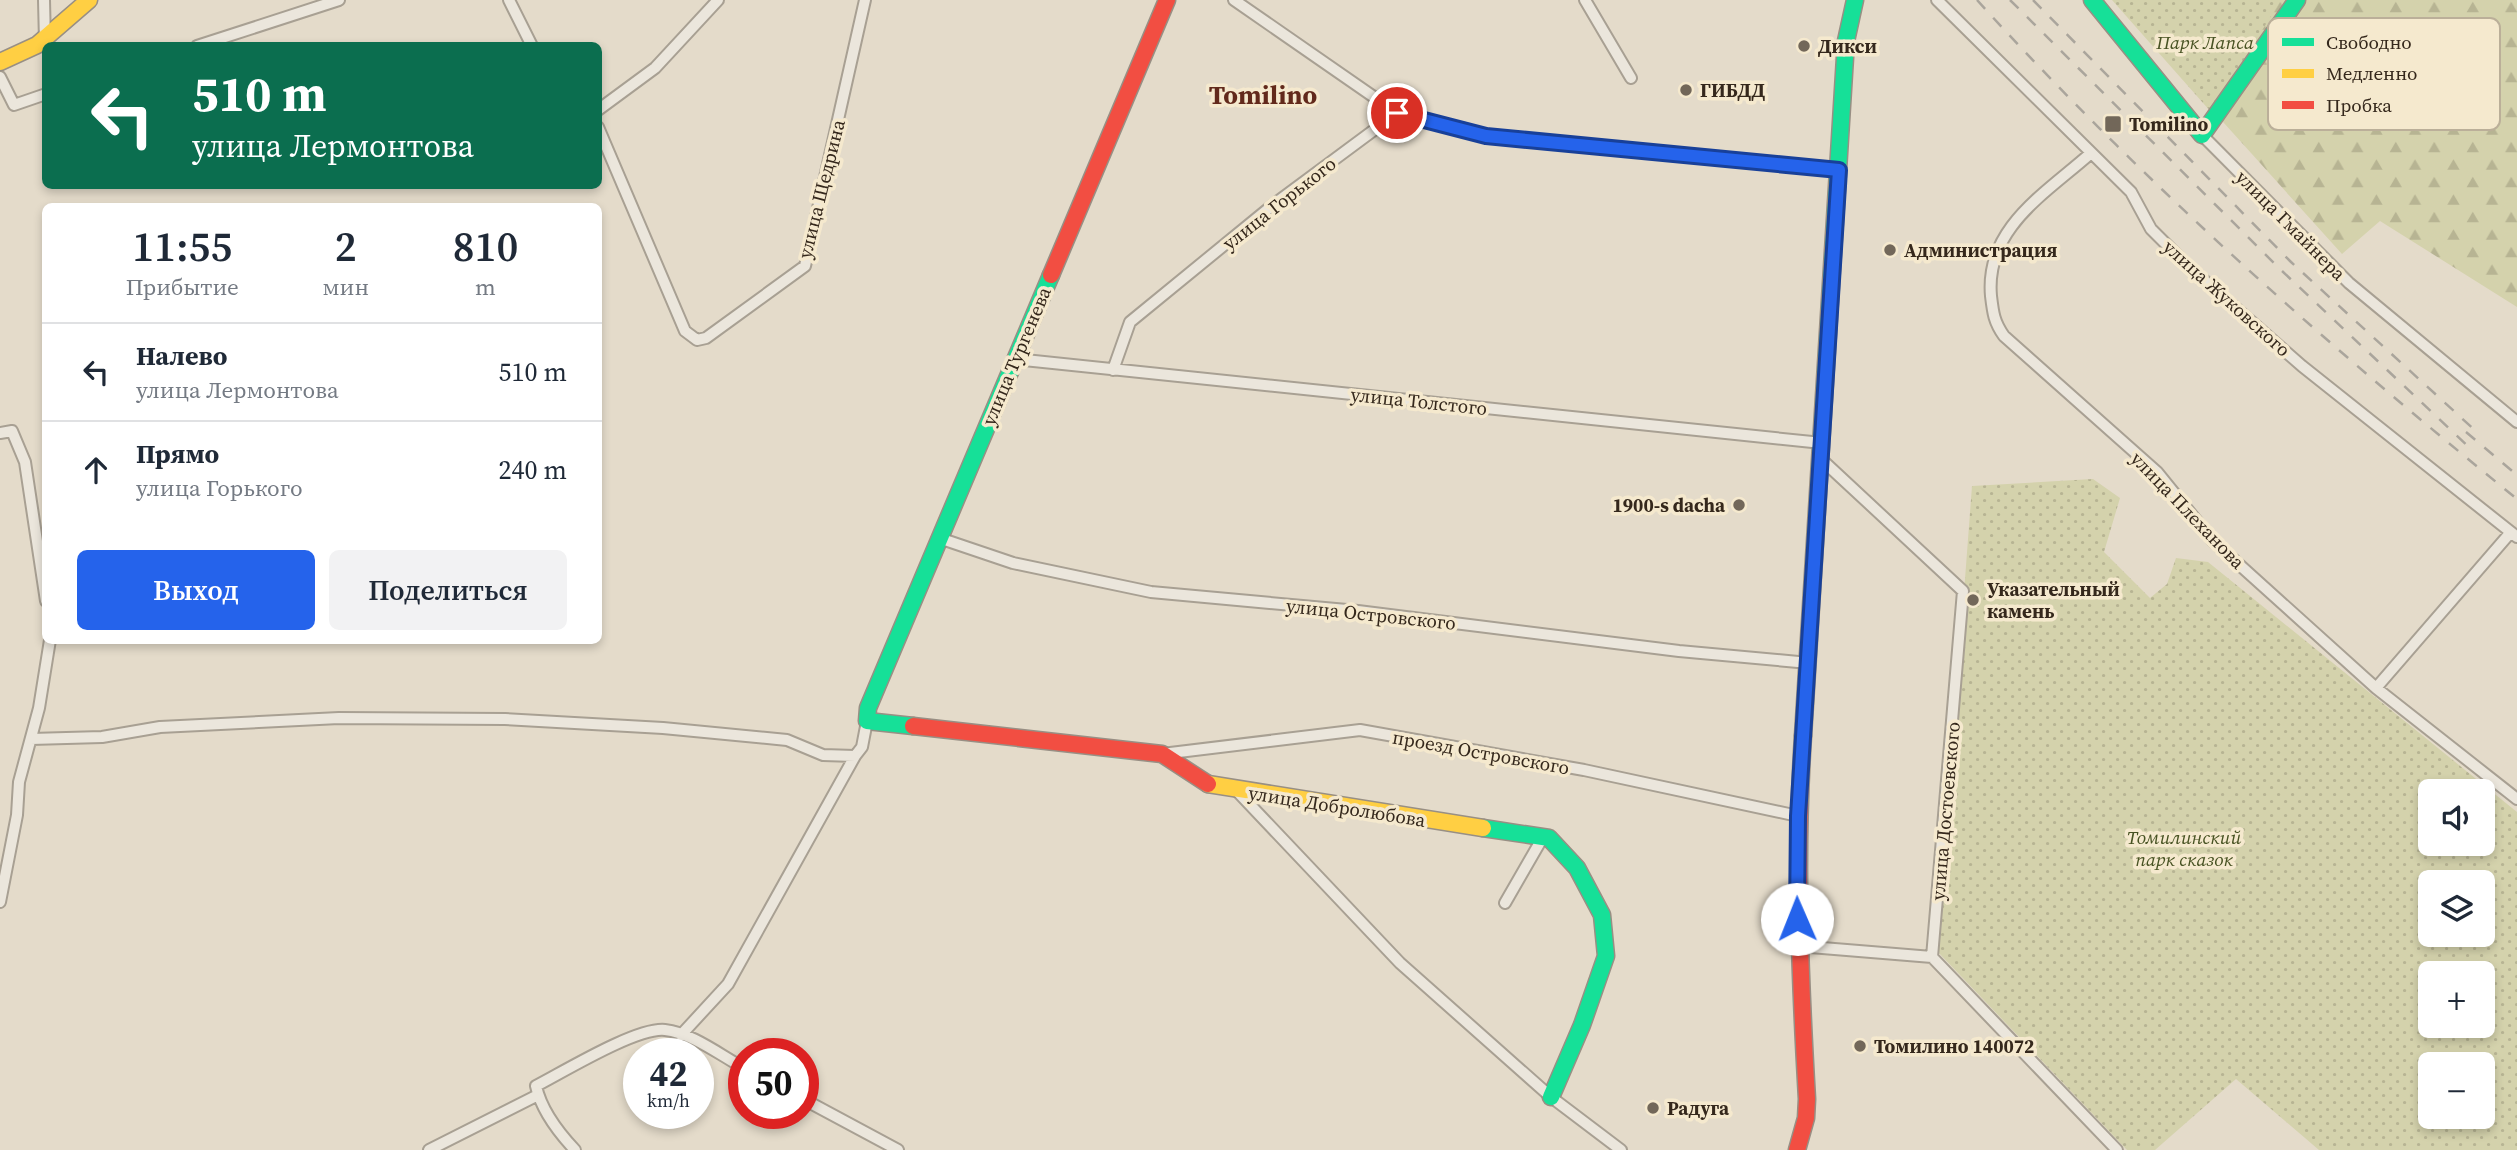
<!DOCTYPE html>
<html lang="ru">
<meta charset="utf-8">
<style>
:root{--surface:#fff;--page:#f2f2f3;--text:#1f2937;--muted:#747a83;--line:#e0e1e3;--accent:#2563eb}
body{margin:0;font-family:"Source Serif 4",serif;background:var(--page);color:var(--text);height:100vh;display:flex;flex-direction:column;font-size:26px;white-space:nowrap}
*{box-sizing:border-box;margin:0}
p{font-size:23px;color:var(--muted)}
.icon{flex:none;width:38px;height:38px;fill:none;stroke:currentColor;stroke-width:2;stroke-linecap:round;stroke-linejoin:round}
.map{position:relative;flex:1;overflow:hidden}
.side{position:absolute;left:42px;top:203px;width:560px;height:441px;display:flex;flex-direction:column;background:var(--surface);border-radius:10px;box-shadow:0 4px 10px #0003}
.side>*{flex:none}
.top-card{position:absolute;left:42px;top:42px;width:560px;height:147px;border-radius:10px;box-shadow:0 4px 10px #0003;background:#0b6e4f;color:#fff;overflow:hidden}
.fabs{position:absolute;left:2418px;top:779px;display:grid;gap:14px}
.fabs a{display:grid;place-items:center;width:77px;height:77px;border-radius:10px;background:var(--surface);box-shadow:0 4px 10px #0003;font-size:35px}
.speed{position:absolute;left:623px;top:1038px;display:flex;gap:14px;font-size:35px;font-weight:700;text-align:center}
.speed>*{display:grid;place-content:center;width:91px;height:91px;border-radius:50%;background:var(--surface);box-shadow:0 4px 10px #0003;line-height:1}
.speed small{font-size:18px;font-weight:400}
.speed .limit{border:10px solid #d22;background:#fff;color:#111}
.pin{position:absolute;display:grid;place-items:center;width:60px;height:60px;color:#fff;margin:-30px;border:4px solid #fff;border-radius:50%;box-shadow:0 2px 7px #0007}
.me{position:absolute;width:77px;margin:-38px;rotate:359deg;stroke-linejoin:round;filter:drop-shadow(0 0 5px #0008)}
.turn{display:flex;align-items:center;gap:24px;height:147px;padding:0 35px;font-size:32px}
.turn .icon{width:91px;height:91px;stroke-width:2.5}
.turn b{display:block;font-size:49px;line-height:60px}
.eta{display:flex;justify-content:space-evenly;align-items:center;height:119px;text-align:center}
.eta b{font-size:42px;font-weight:600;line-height:49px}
.action{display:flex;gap:14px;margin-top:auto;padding:14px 35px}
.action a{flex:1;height:80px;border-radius:10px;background:var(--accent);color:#fff;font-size:28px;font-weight:600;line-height:80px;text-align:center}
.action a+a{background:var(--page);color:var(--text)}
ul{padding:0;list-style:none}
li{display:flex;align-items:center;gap:21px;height:98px;padding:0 35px;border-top:2px solid var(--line)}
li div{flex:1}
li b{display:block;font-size:26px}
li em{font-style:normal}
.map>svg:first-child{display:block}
</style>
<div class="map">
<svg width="2517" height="1150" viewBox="0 0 2517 1150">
<defs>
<pattern id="forest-firs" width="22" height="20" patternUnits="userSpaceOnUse" patternTransform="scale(1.75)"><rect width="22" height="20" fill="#d4d2ac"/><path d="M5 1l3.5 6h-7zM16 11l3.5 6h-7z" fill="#b7b493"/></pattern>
<pattern id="park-dots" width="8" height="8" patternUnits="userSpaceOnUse" patternTransform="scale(1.75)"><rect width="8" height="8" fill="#d4d2ac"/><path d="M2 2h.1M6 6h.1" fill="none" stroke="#b7b493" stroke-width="1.8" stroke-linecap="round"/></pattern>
</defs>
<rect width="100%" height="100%" fill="#e4dbca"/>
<path fill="url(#forest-firs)" d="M2113,0H2517V307L2380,221L2342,254Z"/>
<path fill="url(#park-dots)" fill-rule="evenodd" d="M2112,0H2281L2211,112Z
M2093,479L2120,498L2104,552L2150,598L2167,584L2176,558L2208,562L2517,812V1150H2319L2236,1079L2155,1150H2127L1937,951L1972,486ZM2431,791H2483V844H2431ZM2431,882H2483V934H2431ZM2431,973H2483V1026H2431ZM2431,1064H2483V1116H2431Z"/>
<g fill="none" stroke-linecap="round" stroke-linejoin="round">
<g stroke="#a8a093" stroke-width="14">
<path id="street" d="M44,0L45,42
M509,0L532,46
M1234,0L1397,113L1486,136L1839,170
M1585,0L1631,78
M1937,0L2131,192L2151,229L2189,267L2302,366L2517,537
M197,46L339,0
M0,77L14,105L46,94
M598,110L655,68L718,0
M598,127L685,331L697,340L706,338L805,266L865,0
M2202,135L2349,283L2517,422
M2091,153C2045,194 1985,228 1991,296C1993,313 1994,322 2004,336L2157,472L2213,541L2376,688L2517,799
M1015,359L1822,443
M1113,370L1130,322L1273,205L1397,113
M0,433L12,431L25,462L46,601
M1821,459L1963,591L1932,957L2117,1150
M939,538L1013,563L1151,592L1358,611L1679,651L1809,663
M2376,688L2511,532
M31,739L102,737L160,727L339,718L505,719L663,728L787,740L823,755L855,756L862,747L867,721
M1162,754L1360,730L1584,770L1798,816
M1236,790L1400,963L1551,1097L1621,1150
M0,902L17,815L19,782L39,708L50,640
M1505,903L1543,837
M1798,946L1932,957
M681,1035L728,984L855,756
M803,1099L898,1150
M429,1150L538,1095
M575,1150C559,1133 541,1109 536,1086C565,1071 637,1027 665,1030C692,1033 720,1055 744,1068"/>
</g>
<g stroke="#988f84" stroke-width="19">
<path id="fast" d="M2092,0L2202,135L2297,0
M913,726L867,721L868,708L1051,275
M1803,736L1846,41L1855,0
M1483,828L1549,838L1577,868L1602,915L1606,956L1582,1025L1551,1097"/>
</g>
<g stroke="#988f84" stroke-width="19">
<path id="slow" d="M0,62L37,45L89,0
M1208,784L1483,828"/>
</g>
<g stroke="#988f84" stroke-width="19">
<path id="jam" d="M1051,275L1167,0
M913,726L1162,754L1208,784
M1797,1150L1806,1118L1807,1099C1800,978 1795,858 1803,736"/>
</g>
<use href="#street" stroke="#ebe6dc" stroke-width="10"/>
<use href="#fast" stroke="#16e098" stroke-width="16"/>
<use href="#slow" stroke="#ffcf43" stroke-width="16"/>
<use href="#jam" stroke="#f24e42" stroke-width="16"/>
<path stroke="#aaa59c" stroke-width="2.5" stroke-dasharray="12 12" stroke-linecap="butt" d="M1977,0C2142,182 2327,345 2517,499
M2010,0L2281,270L2471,449
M2033,0L2291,262L2479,434
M2466,432L2517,475"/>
</g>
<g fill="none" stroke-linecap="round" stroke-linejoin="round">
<g stroke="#184099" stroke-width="18">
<path id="route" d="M1397,113L1486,136L1839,170L1798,816L1797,919"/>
</g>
<use href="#route" stroke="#2563eb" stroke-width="12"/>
</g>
<g fill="#726759" stroke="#f5e9ce" stroke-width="2.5">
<circle cx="1804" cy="46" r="7"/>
<circle cx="1686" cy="90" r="7"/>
<rect x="2104" y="115" width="18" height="18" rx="3.5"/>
<circle cx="1890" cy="250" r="7"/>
<circle cx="1739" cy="505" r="7"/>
<circle cx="1973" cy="600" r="7"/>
<circle cx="1860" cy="1046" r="7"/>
<circle cx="1653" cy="1108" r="7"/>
</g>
<g text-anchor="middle" stroke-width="7" stroke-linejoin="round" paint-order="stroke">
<g font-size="19" font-style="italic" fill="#475222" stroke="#f5e9ce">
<text x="2205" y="49">Парк Лапса</text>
<text x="2184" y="844">Томилинский<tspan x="2184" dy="22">парк сказок</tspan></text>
</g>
<g font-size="19" font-weight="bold" fill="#35281c" stroke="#f5e9ce" text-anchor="start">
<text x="1818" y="53">Дикси</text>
<text x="1700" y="97">ГИБДД</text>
<text x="2129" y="131">Tomilino</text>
<text x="1904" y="257">Администрация</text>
<text x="1725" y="512" text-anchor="end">1900-s dacha</text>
<text x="1987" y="596">Указательный<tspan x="1987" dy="22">камень</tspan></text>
<text x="1874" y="1053">Томилино 140072</text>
<text x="1667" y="1115">Радуга</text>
</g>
<g font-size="19" fill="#35281c" stroke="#f5e9ce">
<text transform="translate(821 189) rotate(-76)" y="7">улица Щедрина</text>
<text transform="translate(1279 203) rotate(-38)" y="7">улица Горького</text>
<text transform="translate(2291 225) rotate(45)" y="7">улица Гмайнера</text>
<text transform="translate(2227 298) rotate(42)" y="7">улица Жуковского</text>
<text transform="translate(1016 356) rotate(-67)" y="7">улица Тургенева</text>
<text transform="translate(1419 401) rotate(6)" y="7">улица Толстого</text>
<text transform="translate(2188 510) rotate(46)" y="7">улица Плеханова</text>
<text transform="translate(1371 614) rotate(6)" y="7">улица Островского</text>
<text transform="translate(1481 752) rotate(10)" y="7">проезд Островского</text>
<text transform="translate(1337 806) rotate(9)" y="7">улица Добролюбова</text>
<text transform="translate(1945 811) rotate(-85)" y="7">улица Достоевского</text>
</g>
<g font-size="26" font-weight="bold" fill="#62291b" stroke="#f5e9ce">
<text x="1263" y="104">Tomilino</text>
</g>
</g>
<rect x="2268" y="18" width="232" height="112" rx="10" fill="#f5e9ce" stroke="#bbaf99" stroke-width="2"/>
<rect x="2282" y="38" width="32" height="8" fill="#16e098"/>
<rect x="2282" y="69" width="32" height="9" fill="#ffcf43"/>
<rect x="2282" y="101" width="32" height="8" fill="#f24e42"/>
<g font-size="19" fill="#35281c">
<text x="2326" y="49">Свободно</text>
<text x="2326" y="80">Медленно</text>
<text x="2326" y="112">Пробка</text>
</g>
</svg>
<div class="fabs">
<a><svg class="icon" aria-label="sound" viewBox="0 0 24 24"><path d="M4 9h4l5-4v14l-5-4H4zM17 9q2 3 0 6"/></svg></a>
<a><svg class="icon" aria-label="layers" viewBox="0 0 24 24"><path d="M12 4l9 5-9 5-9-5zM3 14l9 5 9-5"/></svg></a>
<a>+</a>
<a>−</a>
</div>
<div class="speed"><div>42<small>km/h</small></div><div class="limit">50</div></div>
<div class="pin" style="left:1397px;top:113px;background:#d93025"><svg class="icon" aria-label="arrive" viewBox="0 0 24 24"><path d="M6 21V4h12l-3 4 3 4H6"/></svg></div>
<svg class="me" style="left:1797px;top:919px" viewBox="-20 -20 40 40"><circle r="19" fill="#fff"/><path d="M0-13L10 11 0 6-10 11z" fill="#2563eb"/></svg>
<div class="top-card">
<div class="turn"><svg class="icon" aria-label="left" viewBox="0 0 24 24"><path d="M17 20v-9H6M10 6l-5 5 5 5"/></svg><div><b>510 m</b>улица Лермонтова</div></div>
</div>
<section class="side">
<div class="eta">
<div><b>11:55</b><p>Прибытие</p></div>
<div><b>2</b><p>мин</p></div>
<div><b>810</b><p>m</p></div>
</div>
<ul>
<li><svg class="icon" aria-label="left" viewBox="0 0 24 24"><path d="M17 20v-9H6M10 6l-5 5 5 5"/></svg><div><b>Налево</b><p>улица Лермонтова</p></div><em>510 m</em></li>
<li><svg class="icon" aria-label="ahead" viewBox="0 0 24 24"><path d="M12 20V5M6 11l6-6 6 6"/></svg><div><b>Прямо</b><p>улица Горького</p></div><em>240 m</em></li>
</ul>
<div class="action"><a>Выход</a><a>Поделиться</a></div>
</section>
</div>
